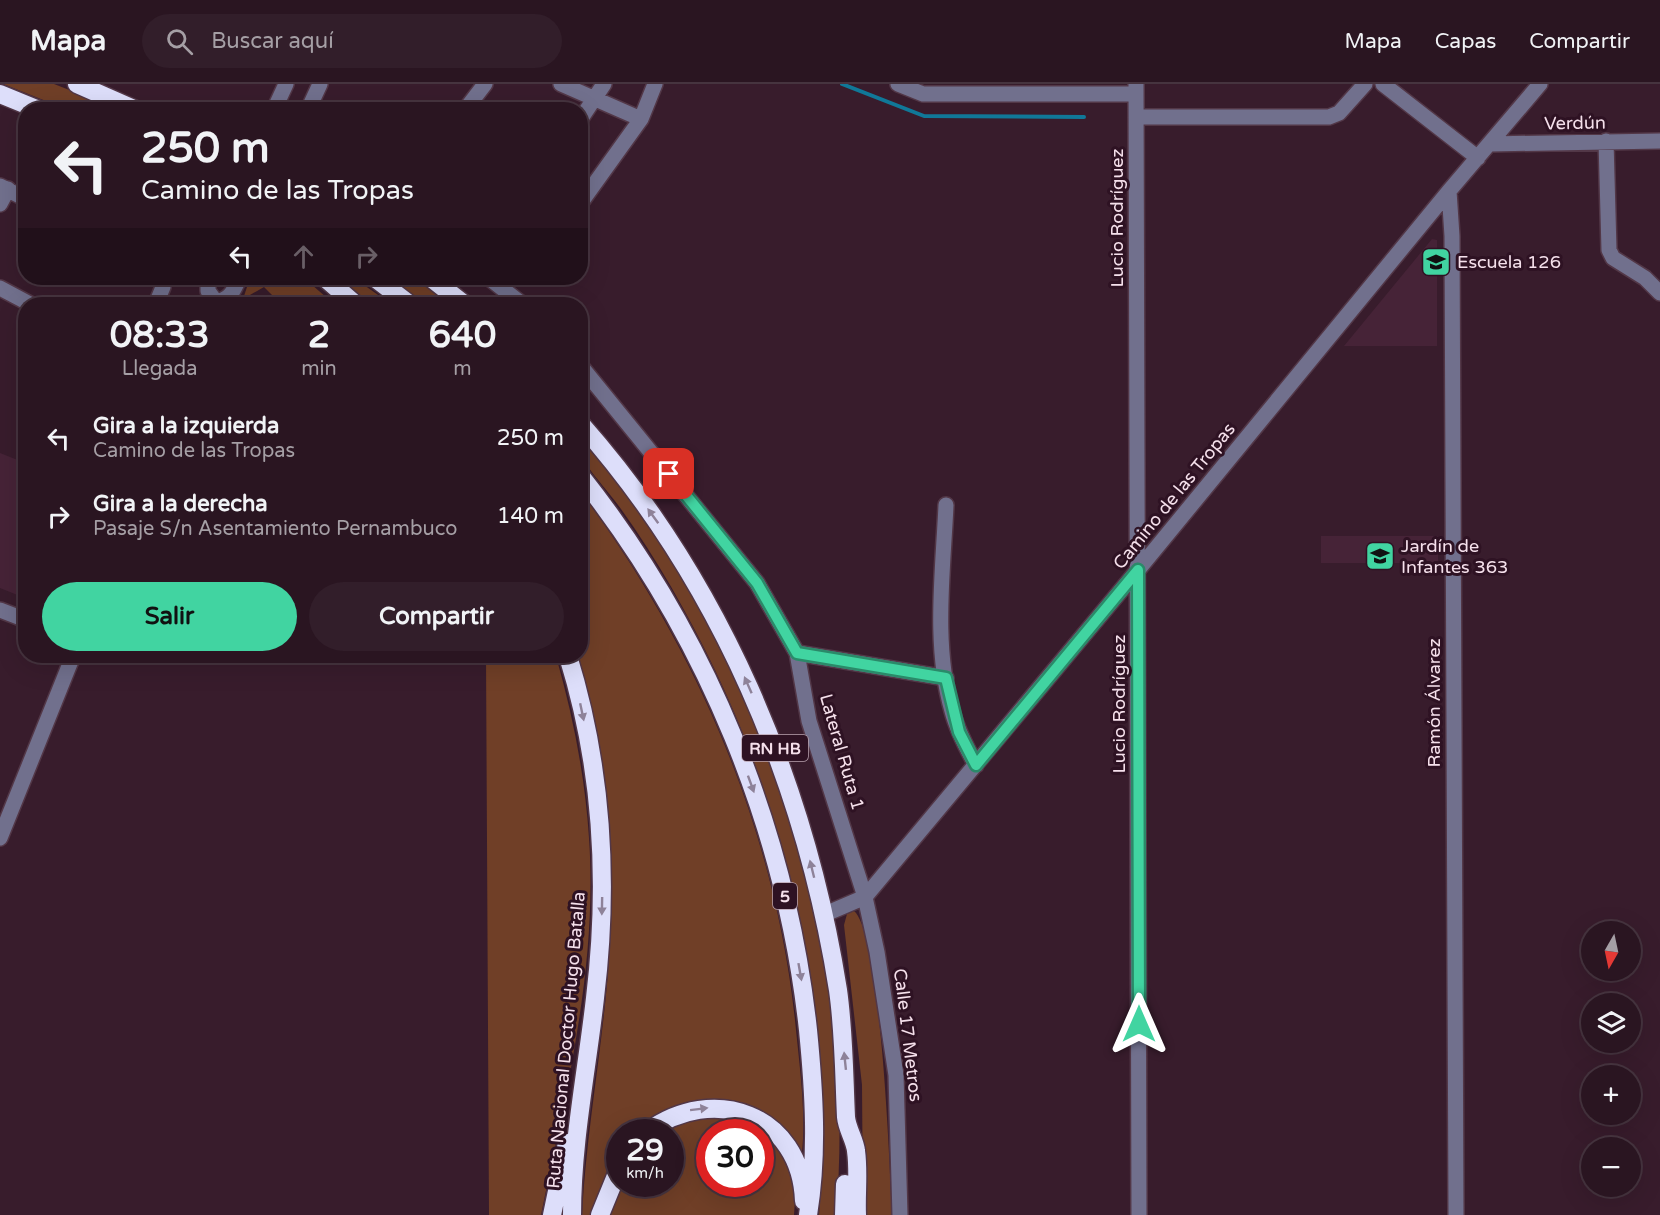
<!DOCTYPE html>
<html lang="es">
<meta charset="utf-8">
<style>
:root{--surface:#2a1521;--page:#321e2a;--text:#f1f3f6;--muted:#a59fa5;--line:#46343f;--accent:#41d4a1}
body{margin:0;font-family:"Varela Round",sans-serif;background:var(--page);color:var(--text);height:100vh;display:flex;flex-direction:column;font-size:22px;white-space:nowrap}
*{box-sizing:border-box;margin:0}
p{font-size:20px;color:var(--muted)}
.icon{flex:none;width:33px;height:33px;fill:none;stroke:currentColor;stroke-width:2;stroke-linecap:round;stroke-linejoin:round}
.map{position:relative;flex:1;overflow:hidden}
.panel{position:absolute;left:18px;top:213px;width:570px;height:366px;display:flex;flex-direction:column;background:var(--surface);border-radius:24px;box-shadow:0 6px 24px #0002,0 0 0 2px var(--line)}
.panel>*{flex:none}
.banner{position:absolute;left:18px;top:18px;width:570px;height:183px;border-radius:24px;box-shadow:0 6px 24px #0002,0 0 0 2px var(--line);background:#2a1521;color:var(--text);overflow:hidden}
.needle{width:39px;rotate:189deg}
.buttons{position:absolute;left:1581px;top:837px;display:grid;gap:12px}
.buttons a{display:grid;place-items:center;width:60px;height:60px;border-radius:50%;background:var(--surface);box-shadow:0 6px 24px #0002,0 0 0 2px var(--line);font-size:30px}
.speed{position:absolute;left:606px;top:1035px;display:flex;gap:12px;font-size:30px;font-weight:700;text-align:center}
.speed>*{display:grid;place-content:center;width:78px;height:78px;border-radius:50%;background:var(--surface);box-shadow:0 6px 24px #0002,0 0 0 2px var(--line);line-height:1}
.speed small{font-size:15px;font-weight:400}
.speed .limit{border:9px solid #d22;background:#fff;color:#111}
.pin{position:absolute;display:grid;place-items:center;width:51px;height:51px;color:#fff;margin:-26px;border-radius:12px;box-shadow:0 3px 9px #0006}
.me{position:absolute;width:66px;margin:-33px;rotate:0deg;stroke-linejoin:round;filter:drop-shadow(0 0 4px #0008)}
.turn{display:flex;align-items:center;gap:21px;height:126px;padding:0 24px;font-size:27px}
.turn .icon{width:78px;height:78px;stroke-width:2.5}
.turn b{display:block;font-size:42px;line-height:51px}
.lanes{display:flex;align-items:center;height:57px;padding:0 24px;background:#0003;justify-content:center;gap:30px;direction:ltr}
.lanes .off{opacity:.35}
.eta{display:flex;justify-content:space-evenly;align-items:center;height:102px;text-align:center}
.eta b{font-size:36px;font-weight:700;line-height:42px}
.primary-button{display:flex;gap:12px;margin-top:auto;padding:12px 24px}
.primary-button a{flex:1;height:69px;border-radius:36px;background:var(--accent);color:#111;font-size:24px;font-weight:700;line-height:69px;text-align:center}
.primary-button a+a{background:var(--page);color:var(--text)}
ul{padding:0;list-style:none}
li{display:flex;align-items:center;gap:18px;height:78px;padding:0 24px}
li div{flex:1}
li b{display:block;font-size:22px}
li em{font-style:normal}
header{display:flex;align-items:center;gap:36px;box-sizing:border-box;height:84px;padding:0 30px;background:var(--surface);border-bottom:2px solid var(--line)}
header strong{font-size:28px}
nav{display:flex;gap:33px;margin-inline-start:auto;font-size:21px}
.search{width:420px;height:54px;background:var(--page);display:flex;align-items:center;gap:15px;box-sizing:border-box;padding:0 21px;border-radius:33px;color:var(--muted);font-size:22px}
.map>svg:first-child{display:block}
</style>
<header>
<strong>Mapa</strong>
<div class="search"><svg class="icon" aria-label="search" viewBox="0 0 24 24"><circle cx="10" cy="10" r="6"/><path d="M15 15l6 6"/></svg>Buscar aquí</div>
<nav><a>Mapa</a><a>Capas</a><a>Compartir</a></nav>
</header>
<div class="map">
<svg width="1660" height="1131" viewBox="0 0 1660 1131">
<rect width="100%" height="100%" fill="#381c2c"/>
<path fill="#462337" d="M1432,155L1437,156V262H1344Z
M0,369L25,379V514L0,504Z
M1321,452H1438V479H1321Z"/>
<path fill="#703f27" fill-rule="evenodd" d="M3,0H54L118,25H66Z
M250,194H304L334,220H281L264,203L243,215Z
M340,194H354L391,220H368Z
M390,194H415L450,220H425Z
M580,349C760,562 860,852 836,1131H819C834,945 795,754 715,586C688,530 657,475 621,425C614,414 583,380 581,371C579,364 581,355 580,349Z
M581,408C698,566 777,749 796,946C800,986 806,1029 802,1069C791,1063 785,1046 775,1037C738,1001 668,1012 635,1048H620C619,1077 597,1102 591,1131H582C586,1053 600,978 607,900C617,786 608,682 578,572H580Z
M486,572H556C573,632 585,692 589,754C598,881 566,1008 541,1131H489Z
M854,827C881,849 890,1085 892,1131H863L862,1001L844,841L847,830Z
M709,1030L753,1040L777,1061L790,1086L795,1116L794,1131H608L620,1100H670V1048H659L673,1040ZM710,1048H760V1100H710Z"/>
<g fill="none" stroke-linecap="round" stroke-linejoin="round">
<path stroke="#107898" stroke-width="4" d="M842,0L924,32L1084,33"/>
<g stroke="#523747" stroke-width="18">
<path id="minor" d="M561,0L641,35
M898,0L923,10H1136
M1136,0L1139,1131
M1383,0L1478,74
M274,26L286,0
M308,26L320,0
M465,26L485,0
M1136,33H1329L1339,29L1365,0
M580,36L604,0
M1606,57L1609,166L1613,174L1645,194L1660,209
M1490,60L1660,57
M0,102L26,115
M1449,107L1452,152L1456,1131
M0,120L8,105
M580,120L641,35L655,0
M208,194V207L216,218
M489,194L522,220
M0,204L30,220
M216,218C230,215 234,207 239,194
M156,220L163,203L162,194
M580,281L757,499L797,569L809,637L865,813L877,868L896,991L900,1131
M946,421C943,488 933,561 952,627C957,646 966,663 976,681
M0,526L26,536
M797,569L946,594
M0,754L73,572
M823,831L865,813L1138,486L1449,107L1540,0"/>
</g>
<g stroke="#523747" stroke-width="21">
<path id="highway" d="M77,0L136,26
M0,10L39,26
M325,194L355,220
M375,194L409,220
M431,194L464,220
M580,339C720,497 805,698 838,906C844,948 844,990 846,1033C847,1045 855,1056 856,1067C859,1088 856,1110 857,1131
M580,391C706,550 786,744 808,946C814,1007 818,1070 808,1131
M568,572C602,682 609,799 595,914C587,986 572,1058 572,1131
M647,1048C713,999 801,1030 804,1117
M552,1131L567,1059
M600,1131L620,1082
M844,1131L845,1100"/>
</g>
<use href="#minor" stroke="#71708d" stroke-width="15"/>
<use href="#highway" stroke="#dddefa" stroke-width="18"/>
</g>
<defs><path id="oneway-solid" d="M-6-.8H1V-3.2L6.5 0L1 3.2V.8H-6Z" transform="scale(1.5)"/></defs>
<g fill="#8e8299">
<use href="#oneway-solid" transform="translate(653 432) rotate(-126)"/>
<use href="#oneway-solid" transform="translate(748 601) rotate(-114)"/>
<use href="#oneway-solid" transform="translate(582 628) rotate(78)"/>
<use href="#oneway-solid" transform="translate(751 700) rotate(70)"/>
<use href="#oneway-solid" transform="translate(812 785) rotate(-104)"/>
<use href="#oneway-solid" transform="translate(602 822) rotate(91)"/>
<use href="#oneway-solid" transform="translate(800 888) rotate(80)"/>
<use href="#oneway-solid" transform="translate(845 977) rotate(-96)"/>
<use href="#oneway-solid" transform="translate(699 1025) rotate(-7)"/>
</g>
<g fill="none" stroke-linecap="round" stroke-linejoin="round">
<g stroke="#2a8a69" stroke-width="15">
<path id="route" d="M669,390L757,499L797,569L946,594L959,648L976,681L1138,486L1139,940"/>
</g>
<use href="#route" stroke="#41d4a1" stroke-width="10"/>
</g>
<defs>
<g id="school-square" transform="scale(1.5)"><rect x="-9" y="-9" width="18" height="18" rx="4" fill="#41d4a1" stroke="#2e1223"/><path d="M0-5L7-2L0 1L-7-2ZM-4 1L0 2.5L4 1V4Q0 6-4 4Z" fill="#111"/></g>
</defs>
<g fill-rule="evenodd">
<use href="#school-square" x="1436" y="178"/>
<use href="#school-square" x="1380" y="472"/>
</g>
<g text-anchor="middle" stroke-width="6" stroke-linejoin="round" paint-order="stroke">
<g fill="#2e1223" stroke="#b9a2af" stroke-width="1.5">
<rect x="742" y="651" width="66" height="26" rx="4.5"/>
<rect x="773" y="799" width="24" height="26" rx="4.5"/>
</g>
<g font-size="16" font-weight="bold" fill="#f5e0eb">
<text x="775" y="670">RN HB</text>
<text x="785" y="818">5</text>
</g>
<g font-size="18" fill="#f5e0eb" stroke="#2e1223">
<text transform="translate(1575 39) rotate(-1)" y="6">Verdún</text>
<text transform="translate(1117 134) rotate(-90)" y="6">Lucio Rodríguez</text>
<text transform="translate(1174 412) rotate(-51)" y="6">Camino de las Tropas</text>
<text transform="translate(1434 619) rotate(-90)" y="6">Ramón Álvarez</text>
<text transform="translate(1119 620) rotate(-90)" y="6">Lucio Rodríguez</text>
<text transform="translate(842 668) rotate(74)" y="6">Lateral Ruta 1</text>
<text transform="translate(908 951) rotate(83)" y="6">Calle 17 Metros</text>
<text transform="translate(566 956) rotate(-85)" y="6">Ruta Nacional Doctor Hugo Batalla</text>
</g>
<g font-size="18" fill="#f5e0eb" stroke="#2e1223" text-anchor="start">
<text x="1457" y="184">Escuela 126</text>
<text x="1401" y="468">Jardín de<tspan x="1401" dy="21">Infantes 363</tspan></text>
</g>
</g>
</svg>
<div class="buttons">
<a><svg class="needle" viewBox="-14 -14 28 28"><path d="M0-13l5 13h-10z" fill="#e53935"/><path d="M0 13l5-13h-10z" fill="#a59fa5"/></svg></a>
<a><svg class="icon" aria-label="layers" viewBox="0 0 24 24"><path d="M12 4l9 5-9 5-9-5zM3 14l9 5 9-5"/></svg></a>
<a>+</a>
<a>−</a>
</div>
<div class="speed"><div>29<small>km/h</small></div><div class="limit">30</div></div>
<div class="pin" style="left:669px;top:390px;background:#d93025"><svg class="icon" aria-label="arrive" viewBox="0 0 24 24"><path d="M6 21V4h12l-3 4 3 4H6"/></svg></div>
<svg class="me" style="left:1139px;top:940px" viewBox="-20 -20 40 40"><path d="M0-17L14 15 0 8-14 15z" fill="#41d4a1" stroke="#fff" stroke-width="4"/></svg>
<div class="banner">
<div class="turn"><svg class="icon" aria-label="left" viewBox="0 0 24 24"><path d="M17 20v-9H6M10 6l-5 5 5 5"/></svg><div><b>250 m</b>Camino de las Tropas</div></div>
<div class="lanes"><svg class="icon" aria-label="left" viewBox="0 0 24 24"><path d="M17 20v-9H6M10 6l-5 5 5 5"/></svg><svg class="icon off" aria-label="ahead" viewBox="0 0 24 24"><path d="M12 20V5M6 11l6-6 6 6"/></svg><svg class="icon off" aria-label="right" viewBox="0 0 24 24"><path d="M7 20v-9h11M14 6l5 5-5 5"/></svg></div>
</div>
<section class="panel">
<div class="eta">
<div><b>08:33</b><p>Llegada</p></div>
<div><b>2</b><p>min</p></div>
<div><b>640</b><p>m</p></div>
</div>
<ul>
<li><svg class="icon" aria-label="left" viewBox="0 0 24 24"><path d="M17 20v-9H6M10 6l-5 5 5 5"/></svg><div><b>Gira a la izquierda</b><p>Camino de las Tropas</p></div><em>250 m</em></li>
<li><svg class="icon" aria-label="right" viewBox="0 0 24 24"><path d="M7 20v-9h11M14 6l5 5-5 5"/></svg><div><b>Gira a la derecha</b><p>Pasaje S/n Asentamiento Pernambuco</p></div><em>140 m</em></li>
</ul>
<div class="primary-button"><a>Salir</a><a>Compartir</a></div>
</section>
</div>
